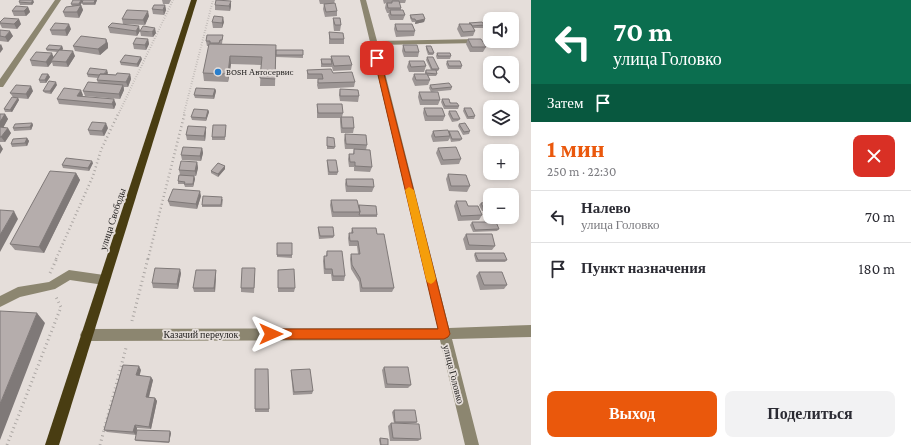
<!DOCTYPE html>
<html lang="ru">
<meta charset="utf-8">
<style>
:root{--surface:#fff;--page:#f2f2f3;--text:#2b2b33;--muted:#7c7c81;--line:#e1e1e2;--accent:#ea580c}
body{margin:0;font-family:"Crimson Pro",serif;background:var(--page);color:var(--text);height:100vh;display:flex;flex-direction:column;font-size:15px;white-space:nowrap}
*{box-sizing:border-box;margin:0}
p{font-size:13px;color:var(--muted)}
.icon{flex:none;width:22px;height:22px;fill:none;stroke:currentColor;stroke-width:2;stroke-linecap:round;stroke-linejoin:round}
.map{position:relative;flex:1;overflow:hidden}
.sheet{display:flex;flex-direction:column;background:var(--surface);width:380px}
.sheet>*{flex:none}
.hud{background:#0b6e4f;color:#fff;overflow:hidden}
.fabs{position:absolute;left:483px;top:12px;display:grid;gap:8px}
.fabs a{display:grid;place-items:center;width:36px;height:36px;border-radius:8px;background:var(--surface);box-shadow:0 2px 6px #0003;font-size:20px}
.pin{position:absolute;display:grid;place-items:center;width:34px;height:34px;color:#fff;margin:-17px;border-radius:8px;box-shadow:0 2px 6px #0006}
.me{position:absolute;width:44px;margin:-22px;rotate:90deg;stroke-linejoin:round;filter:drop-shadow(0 0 3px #0008)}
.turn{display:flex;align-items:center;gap:14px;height:84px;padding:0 16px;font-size:18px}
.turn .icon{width:52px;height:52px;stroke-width:2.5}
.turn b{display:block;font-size:28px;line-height:34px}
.then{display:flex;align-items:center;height:38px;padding:0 16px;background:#0003;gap:8px;font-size:15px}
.round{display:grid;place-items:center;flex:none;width:42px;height:42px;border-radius:8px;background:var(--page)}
.headline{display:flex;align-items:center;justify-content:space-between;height:68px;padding:0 16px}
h1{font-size:24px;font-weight:700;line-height:30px;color:var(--accent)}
.action{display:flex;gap:8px;margin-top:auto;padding:8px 16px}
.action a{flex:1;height:46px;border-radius:8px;background:var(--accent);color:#fff;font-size:16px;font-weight:700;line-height:46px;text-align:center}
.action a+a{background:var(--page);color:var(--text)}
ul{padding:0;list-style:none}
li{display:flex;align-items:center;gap:12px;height:52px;padding:0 16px;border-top:1px solid var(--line)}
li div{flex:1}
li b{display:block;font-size:15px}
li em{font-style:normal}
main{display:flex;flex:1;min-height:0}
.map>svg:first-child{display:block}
</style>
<main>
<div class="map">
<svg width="531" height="445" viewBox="0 0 531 445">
<rect width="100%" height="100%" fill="#e5deda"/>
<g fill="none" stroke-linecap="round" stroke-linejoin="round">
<path stroke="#aba6a3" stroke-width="2" stroke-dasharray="0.5 2" stroke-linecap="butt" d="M119,113L173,0
M184,113L213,0"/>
<path stroke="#aba6a3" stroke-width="2.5" stroke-dasharray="1 3" stroke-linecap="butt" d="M56,259L93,176L101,150L119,112
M148,259L185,112"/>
<path stroke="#aba6a3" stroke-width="3" stroke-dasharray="1 3.5" stroke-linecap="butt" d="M50,273L57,258
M132,321L148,258
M7,445L61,307L55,295
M100,445L126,348"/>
<path fill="#8c8670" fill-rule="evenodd" d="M55,0H61L3,87H0V79Z
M360,0H366L377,41L478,39L482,41L478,43L378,45L449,328L531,325V337L452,339L479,445H465L440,340L86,341L82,339L80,335L82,331L86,329L438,328Z
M69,270L104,275L108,277L109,280L108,283L104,285L70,280L55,289L20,297L0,307V296L18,287L49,282Z"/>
<path fill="#493d12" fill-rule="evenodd" d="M191,0H197L59,445H45Z"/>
</g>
<path fill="#9c9594" d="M97,0L95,5H83L82,3L80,5H81L83,10L79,18L65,17L63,12L72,6L71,4Z
M162,0H171L169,4H163Z
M319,0H335L334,3L337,11V16L325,17L323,9L324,4H320Z
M383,0H406L405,3H399L401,8V10L405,15L403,20H390L388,15L389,13H387L385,8L386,3L384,4Z
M19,2H34L32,5H20Z
M165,5L166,10L164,15L153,14L152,9Z
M215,5L231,6L230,11L215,10Z
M28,7L30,12L26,16H14L12,11Z
M410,15L425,19L424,22L415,24V22H412L410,18Z
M149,16L145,25L123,24L122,19Z
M333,18L341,25L340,31H334L333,23Z
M0,22L21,24L17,29L2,28L0,24Z
M212,22H224L222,28H213Z
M469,23L484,25L483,28H474L475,31L473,36L461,37L457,29L459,24H469Z
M395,24L415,31L414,36L396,37L394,29Z
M108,27L156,33L153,37L141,36L140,31L137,36L110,33Z
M71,29L67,36L52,35L50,30Z
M0,30L13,36L8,42L0,41Z
M329,32L344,39V44H329Z
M484,34H490V41H498L497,43H487L483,37Z
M223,35L222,44L276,45L275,86H260L261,65L231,64L228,82L204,81L203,73L209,46H207L206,41Z
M106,39L108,44V48L100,55L75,51L73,46Z
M148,39L149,44L146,50L134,49L133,44Z
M468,39L486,47L483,52H470L466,44Z
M403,45L419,52L418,57H404L402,51Z
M62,46L63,49L62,50L75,56L68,67L53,66L52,62L48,67L32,66L30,60L53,57L57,52L47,51L46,49Z
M426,46L434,53L433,55H428L426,49Z
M276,50L303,55V58L276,57Z
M437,53L451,56L450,59H437L436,56Z
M331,56L352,65L351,70L333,71L332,67H321V59H331Z
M427,57L439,69L438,71H436L437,74L436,76H428L430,80L428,85L415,86L412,79L414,74H425V72L426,70H431L426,60Z
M142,59L138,67L121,65L120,62Z
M409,61L426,66L424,72H409L407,67Z
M447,61L462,66L461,69H448L446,64Z
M307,70L333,73L355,82L354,87L318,89L317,85L318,79H321H307Z
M108,73L107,74L116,75L130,74L131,79L128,87H124V90L120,99L85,96L83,91L98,83L97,80L98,78L88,77L87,74Z
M48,74L50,77L46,83H40L39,80Z
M57,85L51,94L45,93L43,91Z
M430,85L452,87L451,90L431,92L429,88Z
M215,89L216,91L214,99L195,98L194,95Z
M340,89L359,96L358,102L340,101L339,95Z
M33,91L28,99L18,98L19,100L12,112H5L4,109L13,97L10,93Z
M419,92L440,100L438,105H420L418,97Z
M83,95L82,96L116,104L114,109L59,104L57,99Z
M442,99L459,106L458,109H444L441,102Z
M317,104L343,113L342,117L354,128L353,133H341L340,122V118H317Z
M424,108L445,116L443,121H425L423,113Z
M464,108L475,116L474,119H467L463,111Z
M208,110L209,112L206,121L192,120L191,117Z
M449,111L460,119L458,121L452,122L448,114Z
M0,114H5L8,119L3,127L11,133L5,142H0Z
M32,123L33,125L31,130L14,131L13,128Z
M459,124L470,131L469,134L463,135L458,126Z
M206,127V132L205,141L187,140L186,135Z
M108,128L104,136L90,135L88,130Z
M226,128L225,140H212V137Z
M433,131L449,132V131L462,139L460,141L451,142L450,138L448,141L433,142L431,136Z
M345,134L367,145L366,150L372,167L370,172L354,171V167H349L348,159L349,154H353L354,149H345L344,140Z
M327,137L335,147L334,149H327Z
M27,138L29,141L27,146L12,147L11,144Z
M202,148L203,153L201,161L182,160L181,155Z
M438,148L461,159L459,164L441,165L436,153Z
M327,160L338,172L337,175H328L327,162Z
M197,162L198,168L196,176H194L195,179L193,187H185L184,184H178V181L180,175L179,170Z
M93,163L89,171L63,168L62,165Z
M225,166V169L218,177L211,173V171Z
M76,173L80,180L44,253L15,250L10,244Z
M448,174L470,186L467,192L449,191L446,179Z
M346,179L374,187L372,192H346L345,184Z
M201,196L197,209L170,206L168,201Z
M223,199L222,207H202V205Z
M331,200L359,205L377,215V217H332L330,205Z
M456,201L468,206L482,215L479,220L458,221L454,206Z
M490,202V211H482L479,205L481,203Z
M472,222L499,229L497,231L473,232L470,225Z
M318,227L334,236L333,238L319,239L318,230Z
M352,228L377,234L394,288L392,292H360L359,282L351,269L350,259L351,254H358L357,246H349L348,238L349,233H351Z
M466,234L495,246L492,250H466L463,239Z
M277,243H292V258L277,257Z
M327,251L345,276L344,281H332L331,274H324L323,261L324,256H326Z
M475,253L507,260L505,262H476L474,255Z
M216,270V275L215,292H194L193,288Z
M278,270L295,288L294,292H278Z
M479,272L507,285L504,289L480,290L476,276Z
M181,273L178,289L153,288L152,283Z
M255,273L254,293L241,292V288Z
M384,367L411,385L408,388H385L382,370Z
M255,369H268L269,412H255Z
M141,370L139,375L153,380L149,397L155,398L157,401L151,429L137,428V430L171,433L169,443L136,441L135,440L136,435L107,432L104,430Z
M291,370L313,391L312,394L293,395L291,373Z
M394,410L417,422L416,423H394L392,412Z
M391,423L421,439L418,441H390L388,426Z
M380,438L388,445H380L379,440Z"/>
<path fill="#7f7978" d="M33,0L34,2L32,5L31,3Z
M81,0H83L80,6L79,4Z
M95,0H97L95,5L94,3Z
M231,1V6L230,11L229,6Z
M81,5L83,10L79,18L77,12Z
M165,5L166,10L164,15L163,10Z
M28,7L30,12L26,16L24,11Z
M148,11L149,16L145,25L143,20Z
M223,17L224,22L222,28V23Z
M19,19L21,24L17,29L14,24Z
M425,19L424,22L415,24L416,21Z
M69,24L71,29L67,36L65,30Z
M139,26L140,31L137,36L136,31Z
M155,28L156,33L153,37L152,32Z
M10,31L13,36L8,42L5,37Z
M106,39L108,44V48L100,55L98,49Z
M148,39L149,44L146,50L145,45Z
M1,44L3,49L0,53V45Z
M62,46L63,49L60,52L59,50Z
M73,51L75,56L68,67L66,62Z
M52,53L54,58L51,61L52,62L48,67L46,62Z
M230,56L231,64L228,82V74Z
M141,57L142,59L138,67L137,64Z
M107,70L108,73L105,78L104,75Z
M48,74L50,77L46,83L45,80Z
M130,74L131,79L128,87L126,82Z
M56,82L57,85L51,94L50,91Z
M123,85L124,90L120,99L119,94Z
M31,86L33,91L28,99L26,94Z
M215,89L216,91L214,99L213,96Z
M81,90L83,95L79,101L77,96Z
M18,98L19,100L12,112L10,110Z
M114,99L116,104L114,109L112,104Z
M208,110L209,112L206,121V118Z
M5,114L8,119L2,130L0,127V122Z
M32,123L33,125L31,130L30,127Z
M106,123L108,128L104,136L102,131Z
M206,127V132L205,141L204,136Z
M8,128L11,133L5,142L1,137Z
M27,138L29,141L27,146L25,143Z
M0,144L3,149L0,154Z
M202,148L203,153L201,161L200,156Z
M92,161L93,163L89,171L88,168Z
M197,162L198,168L196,176L195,171Z
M225,166V169L218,177V174Z
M76,173L80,180L44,253L39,247Z
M194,176L195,179L193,187V184Z
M200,191L201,196L197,209L196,204Z
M14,211L18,219L0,252V235Z
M180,269L181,273L178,289L177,284Z
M216,270V275L215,292L214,288Z
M37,313L45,323L0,440V404Z
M139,366L141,370L139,378L136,375Z
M151,377L153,380L148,400L146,397Z
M155,398L157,401L151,429L149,427Z
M135,425L137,428L136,435L133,432Z
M170,431L171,433L169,443V442Z"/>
<path fill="#b5adac" stroke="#7f7978" d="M20,0H33L31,3L19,2Z
M73,0H81L79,4H71Z
M83,0H95L94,3H82Z
M216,0L231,1L229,6L215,5Z
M392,1H399L401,8H388L387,3H392Z
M335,3L337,11L326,12L324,4Z
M81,5L77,12H63L66,7Z
M154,5H165L163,10L152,9Z
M16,6L28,7L24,11H12Z
M127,10L148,11L143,20L122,19Z
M390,10H403L405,15H391Z
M423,14L425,19L416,21L415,19H412L410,15Z
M214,16L223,17L222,23L212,22Z
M4,18L19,19L14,24L0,23V22Z
M333,18H340L341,25H335Z
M482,22L484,25L472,26L471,24L469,23Z
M55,23L69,24L65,30H50Z
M112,23L139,26L136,31L108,27Z
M395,24H412L415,31H397Z
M459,24H471L475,31L463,32Z
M143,26L155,28L152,32L140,31Z
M0,30L10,31L5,37L0,36Z
M329,32L343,33L344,39H330Z
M484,34H490V40L488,41Z
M207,35H223L222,40H220L219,43H210V41H206Z
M81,36L106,39V43L98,49L73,46Z
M136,38L148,39L145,45L133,44Z
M468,39H481L486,47H472Z
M209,44L276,45L275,79L260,78L262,57L230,56L228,74L203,73Z
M49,45L62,46L59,50L46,49Z
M403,45H417L419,52H405Z
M426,46H431L434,53H429Z
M59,50L73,51L66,62L51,61Z
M276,50H303V55H276Z
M36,52L52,53L46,62L30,60Z
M437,53H450L451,56H438Z
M125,55L141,57L137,64L120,62Z
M331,56H349L352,65L334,66Z
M427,57H433L439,69H432Z
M321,59H331L332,64H322Z
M409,61H424L426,66L411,67Z
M447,61H460L462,66H449Z
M90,68L107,70L104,74H100L99,75L87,74Z
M331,69L333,73L352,72L355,82L318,83V79H323L322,74H308L307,70Z
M426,70H436L437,74L426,73Z
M117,73L130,74L126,82L97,80L100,74L116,75Z
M42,74H48L45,80H39Z
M414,74H427L430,80H416Z
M49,81L56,82L50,91H43Z
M88,82L123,85L119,94L83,91Z
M449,83L452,87L432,89L430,85Z
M16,85L31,86L26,94L10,93Z
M64,88L81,90L77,96L114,99L112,104L57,99Z
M196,88L215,89L213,96L194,95Z
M340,89L358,90L359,96H340Z
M419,92H438L440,100H422Z
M12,97L18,98L10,110L4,109Z
M442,99H449L450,103H457L459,106H445Z
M317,104H342L343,113H318Z
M424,108H442L445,116H427Z
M464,108H471L475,116L468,117Z
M194,109L208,110L206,118L191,117Z
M449,111H456L460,119H453Z
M0,114H5L0,122Z
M341,117H353L354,128H342Z
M92,122L106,123L102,131L88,130Z
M32,123L30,127L13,128L15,124Z
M465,123L470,131L464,132L459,124Z
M213,125H226L225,137H212Z
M188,126L206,127L204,136L186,135Z
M0,127L8,128L1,137H0Z
M448,130L450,136L435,137L433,131Z
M449,131H458L462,139H452Z
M345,134L366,135L367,145L346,144Z
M327,137L334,138L335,147L327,146Z
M27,138L25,143L11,144L13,139Z
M183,147L202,148L200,156L181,155Z
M456,147L461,159L443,160L438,148Z
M354,149L370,150L372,167L355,166V162H350L349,154H354Z
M66,158L92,161L88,168L62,165Z
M327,160H336L338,172H329Z
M181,161L197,162L195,171L179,170Z
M218,163L225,166L218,174L211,171Z
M50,171L76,173L39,247L10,244Z
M448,174L466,175L470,186H451Z
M179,175L194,176L193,184H184L185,182L178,181Z
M346,179H373L374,187L347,186Z
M173,189L200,191L196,204L168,201Z
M203,196L222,197L221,205H202Z
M331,200H357L360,212H333Z
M456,201H466L468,206H478L482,215L461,216Z
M490,202V208L484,209L481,203Z
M359,205L376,206L377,215H359L360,212Z
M0,210L14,211L0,235Z
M472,222H496L499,229L475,230Z
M318,227H333L334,236H320Z
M352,228H376L377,234H384L394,288H362L360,278L352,265L351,254H360L358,241H350L349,233H353Z
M466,234H492L495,246L469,245Z
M277,243H292V255H277Z
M327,251H342L345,276H333L332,269H325L324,256H327Z
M475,253H504L507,260H478Z
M155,268L180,269L177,284L152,283Z
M242,268H255L254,288H241Z
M294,269L295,288H278V270Z
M196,270H216L214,288H193Z
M479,272H502L507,285H484Z
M0,311L37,313L0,404Z
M123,365L139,366L136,375L151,377L146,397L155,398L149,427L135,425L133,432L104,430Z
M384,367H408L411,385L387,384Z
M255,369H268L269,409H255Z
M310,369L313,391L294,392L291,370Z
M394,410H415L417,422H395Z
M391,423L419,424L421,439L393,438Z
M137,430L170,431L169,442L135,440Z
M380,438L388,439V445H381Z"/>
<path fill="#ea580c" stroke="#983908" d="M375,57L380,58L450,334L448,337L444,339H271L267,338L265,334L267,331L271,329H438L374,58Z"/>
<path fill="#f59e0b" d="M409,187L414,190L436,279L434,282L431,284L427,282L426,279L405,190Z"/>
<circle fill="#297ecc" stroke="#e5deda" stroke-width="1.5" cx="218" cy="72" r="4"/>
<g text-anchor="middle" stroke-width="3.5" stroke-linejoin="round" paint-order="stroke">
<g font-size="9" fill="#252322" stroke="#e5deda" text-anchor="start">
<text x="226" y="75">BOSH Автосервис</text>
</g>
<g font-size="10" fill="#252322" stroke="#e5deda">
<text transform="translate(112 219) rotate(-72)" y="4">улица Свободы</text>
<text x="201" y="338">Казачий переулок</text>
<text transform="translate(454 374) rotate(76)" y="4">улица Головко</text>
</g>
</g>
</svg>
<div class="fabs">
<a><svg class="icon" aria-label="sound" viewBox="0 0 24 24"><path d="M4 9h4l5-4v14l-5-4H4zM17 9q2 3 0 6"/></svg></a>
<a><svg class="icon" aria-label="search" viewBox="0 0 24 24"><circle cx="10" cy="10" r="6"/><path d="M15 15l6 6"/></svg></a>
<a><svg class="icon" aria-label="layers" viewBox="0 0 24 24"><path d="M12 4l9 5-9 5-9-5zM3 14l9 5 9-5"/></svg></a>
<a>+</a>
<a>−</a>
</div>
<div class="pin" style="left:377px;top:58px;background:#d93025"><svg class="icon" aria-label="arrive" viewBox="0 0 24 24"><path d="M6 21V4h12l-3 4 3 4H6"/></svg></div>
<svg class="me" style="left:271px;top:334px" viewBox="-20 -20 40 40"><path d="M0-17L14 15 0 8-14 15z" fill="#ea580c" stroke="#fff" stroke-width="4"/></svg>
</div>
<section class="sheet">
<div class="hud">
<div class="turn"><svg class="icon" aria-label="left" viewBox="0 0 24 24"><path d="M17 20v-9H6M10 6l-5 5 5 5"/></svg><div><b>70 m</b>улица Головко</div></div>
<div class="then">Затем<svg class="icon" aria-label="arrive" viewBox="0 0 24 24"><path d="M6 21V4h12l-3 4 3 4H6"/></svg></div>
</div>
<div class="headline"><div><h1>1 мин</h1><p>250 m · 22:30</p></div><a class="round" style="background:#d93025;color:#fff"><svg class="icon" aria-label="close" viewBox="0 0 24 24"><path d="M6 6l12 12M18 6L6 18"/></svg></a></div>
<ul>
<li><svg class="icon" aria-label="left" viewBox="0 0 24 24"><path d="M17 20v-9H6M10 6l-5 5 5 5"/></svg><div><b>Налево</b><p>улица Головко</p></div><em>70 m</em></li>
<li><svg class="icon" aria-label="arrive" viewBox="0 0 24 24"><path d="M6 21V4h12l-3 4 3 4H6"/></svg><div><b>Пункт назначения</b></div><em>180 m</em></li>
</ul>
<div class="action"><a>Выход</a><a>Поделиться</a></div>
</section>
</main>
